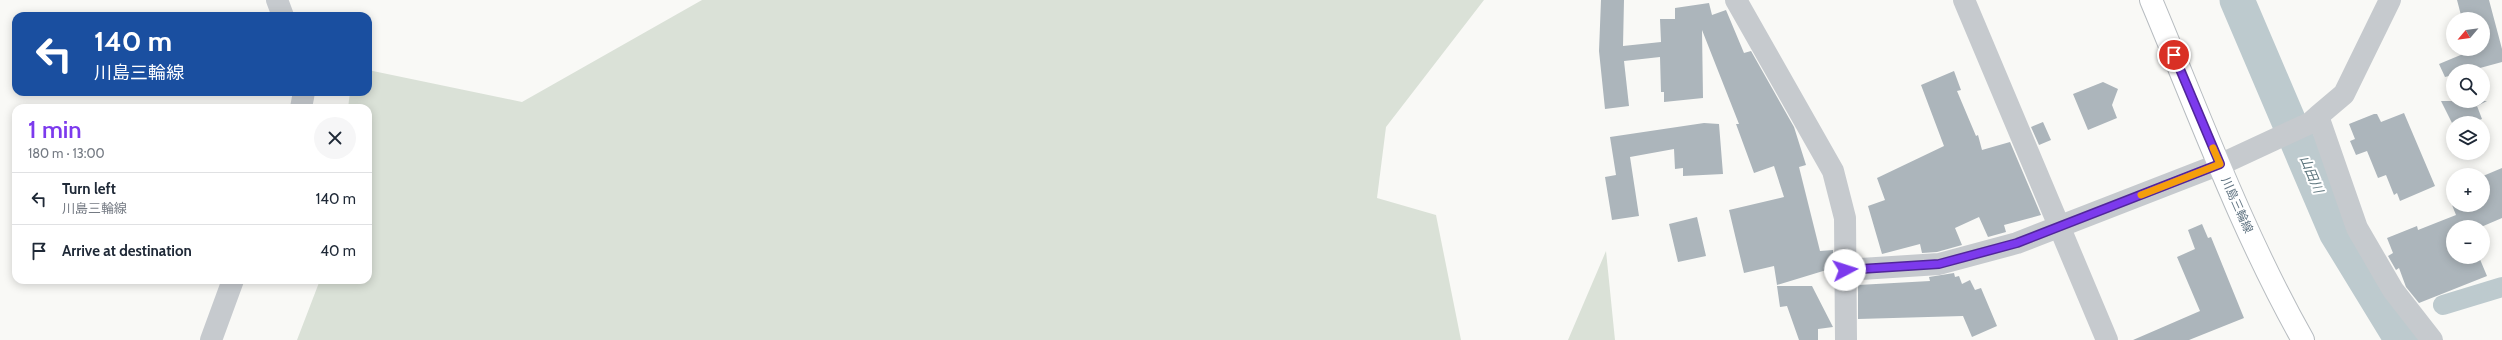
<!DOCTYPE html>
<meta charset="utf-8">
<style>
:root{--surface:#fff;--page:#f6f6f7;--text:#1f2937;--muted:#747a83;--line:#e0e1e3;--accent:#7c3aed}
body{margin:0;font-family:Cabin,"Noto Sans JP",sans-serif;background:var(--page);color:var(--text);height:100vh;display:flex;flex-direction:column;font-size:15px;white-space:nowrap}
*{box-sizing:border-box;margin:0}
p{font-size:13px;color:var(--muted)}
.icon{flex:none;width:22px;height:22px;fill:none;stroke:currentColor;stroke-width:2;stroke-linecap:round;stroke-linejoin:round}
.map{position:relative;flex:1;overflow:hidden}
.drawer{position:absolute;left:12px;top:104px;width:360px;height:180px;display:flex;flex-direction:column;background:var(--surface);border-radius:12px;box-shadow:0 2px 10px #0003}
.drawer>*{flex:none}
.banner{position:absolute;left:12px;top:12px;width:360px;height:84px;border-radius:12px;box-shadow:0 2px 10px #0003;background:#1a4fa0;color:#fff;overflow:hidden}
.needle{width:26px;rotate:241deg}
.buttons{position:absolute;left:2446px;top:12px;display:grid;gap:8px}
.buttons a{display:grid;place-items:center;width:44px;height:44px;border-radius:50%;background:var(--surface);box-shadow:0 2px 10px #0003;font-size:20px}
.pin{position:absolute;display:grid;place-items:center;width:34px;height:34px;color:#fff;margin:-17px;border:2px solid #fff;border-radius:50%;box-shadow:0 1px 4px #0007}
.me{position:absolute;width:44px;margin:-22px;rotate:85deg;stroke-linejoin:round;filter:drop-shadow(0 0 3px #0008)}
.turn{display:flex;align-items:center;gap:14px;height:84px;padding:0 16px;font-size:18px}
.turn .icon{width:52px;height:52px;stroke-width:2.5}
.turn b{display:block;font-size:28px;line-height:34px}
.round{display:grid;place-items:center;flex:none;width:42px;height:42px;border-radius:21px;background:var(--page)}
.summary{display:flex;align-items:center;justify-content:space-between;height:68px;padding:0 16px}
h1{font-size:24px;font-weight:600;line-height:30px;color:var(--accent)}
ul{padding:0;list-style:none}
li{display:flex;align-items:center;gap:12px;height:52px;padding:0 16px;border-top:1px solid var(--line)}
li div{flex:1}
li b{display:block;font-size:15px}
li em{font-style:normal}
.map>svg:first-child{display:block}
</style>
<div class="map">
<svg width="2502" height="340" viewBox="0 0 2502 340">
<rect width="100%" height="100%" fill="#f9f9f6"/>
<path fill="#dae1d7" d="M702,0H1484L1386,127L1377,198L1436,215L1461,340H297L320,280H368V108H348L350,92H368V70L522,102Z
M1606,251L1615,340H1568Z"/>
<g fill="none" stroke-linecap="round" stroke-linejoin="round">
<path stroke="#bdcace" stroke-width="20" d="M2443,305L2502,287"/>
<path stroke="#bdcace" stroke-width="35" d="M2237,0L2336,232L2402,340"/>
</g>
<path fill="#acb5bb" d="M1601,0H1624L1623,46L1661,42L1660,19H1675V8L1709,3L1712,15L1726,10L1744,53L1751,51L1794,127L1806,165L1799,167L1820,251L1833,250V268L1777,285L1774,266L1744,273L1729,210L1784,197L1774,166L1754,173L1736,124H1739L1702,30L1703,98L1664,102V92H1661L1660,57L1624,61L1629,106L1605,109L1599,51Z
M2457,0H2489L2502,49V62L2469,71H2453V75L2445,77L2439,64L2475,49H2483V19H2462Z
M1954,71L1961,90L1957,91L1976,136L1978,135L1982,150L2010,142L2041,215L2004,225L2006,232L1988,237L1979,217L1955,228L1962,245L1937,252L1922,253L1920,244L1882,254L1868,206L1885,200L1877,178L1944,146L1921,85Z
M2103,82L2118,89L2112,105L2117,118L2088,130L2073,94Z
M2441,101H2487L2477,106L2482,119L2471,123H2452Z
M2404,113L2435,186L2400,201L2397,193L2394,195L2386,175L2378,178L2367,151L2356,155L2350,141L2355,139L2349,124L2374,114H2377L2381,122Z
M2043,122L2051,140L2039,145L2031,127Z
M1704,123L1719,124L1723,174L1683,176V168L1675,169L1674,149L1630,157L1639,216L1612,220L1605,177L1616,175L1610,137Z
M2502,168V218L2481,227H2453V257H2479L2487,276L2419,303L2406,287L2399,268L2396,270L2388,256L2393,253L2387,238L2417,226L2418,230L2456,215L2452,205H2483V176Z
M1697,217L1706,256L1678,262L1669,224Z
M2202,224L2208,238L2211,237L2244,318L2189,340H2133L2200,311L2177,257L2195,249L2188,230Z
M1954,273L1955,277L1959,276L1962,284L1970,280L1975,290L1981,288L1997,326L1972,337L1963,316L1858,319V285L1930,281L1929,277Z
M1777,286H1812L1833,327L1818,329V340H1799L1787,306L1780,307Z"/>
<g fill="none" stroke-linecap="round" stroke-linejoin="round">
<g stroke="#b7bcc0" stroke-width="24">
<path id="major" d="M2151,0C2199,114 2242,232 2303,340"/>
</g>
<path stroke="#c6cace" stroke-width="22" d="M277,0L283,16
M1736,0L1833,171L1845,218L1846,340
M1964,0L2107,340
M301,108L304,92
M2318,116L2344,94L2390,0
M1845,270L1939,264L2017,243L2228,161L2310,123L2318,116L2357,228L2393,290L2432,340
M211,340L233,280"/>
<use href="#major" stroke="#fff" stroke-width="22"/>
</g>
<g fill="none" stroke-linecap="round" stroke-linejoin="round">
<g stroke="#51269a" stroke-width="10">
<path id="route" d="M1845,270L1939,264L2017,243L2220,164L2174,55"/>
</g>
<use href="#route" stroke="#7c3aed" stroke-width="7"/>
<path stroke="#f59e0b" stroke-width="7" d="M2141,195L2220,164L2213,148"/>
</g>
<g text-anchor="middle" stroke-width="4" stroke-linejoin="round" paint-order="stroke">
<g font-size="12" fill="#627583" stroke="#fff">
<text transform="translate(2237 205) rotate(66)" y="4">川島三輪線</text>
</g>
<g font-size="13" font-style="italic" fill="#5d757d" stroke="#fff">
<text transform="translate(2312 174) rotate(67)" y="5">山田川</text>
</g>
</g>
</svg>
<div class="buttons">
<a><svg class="needle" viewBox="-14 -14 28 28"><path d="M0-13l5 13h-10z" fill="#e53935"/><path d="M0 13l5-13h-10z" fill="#747a83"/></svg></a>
<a><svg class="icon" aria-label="search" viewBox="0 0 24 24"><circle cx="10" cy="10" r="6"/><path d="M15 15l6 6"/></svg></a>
<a><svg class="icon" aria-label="layers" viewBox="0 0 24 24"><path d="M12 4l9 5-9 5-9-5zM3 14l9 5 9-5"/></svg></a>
<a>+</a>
<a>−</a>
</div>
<div class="pin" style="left:2174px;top:55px;background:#d93025"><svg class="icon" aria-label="arrive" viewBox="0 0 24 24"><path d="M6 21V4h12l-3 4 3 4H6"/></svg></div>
<svg class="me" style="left:1845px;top:270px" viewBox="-20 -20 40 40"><circle r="19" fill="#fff"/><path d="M0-13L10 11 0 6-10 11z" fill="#7c3aed"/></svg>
<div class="banner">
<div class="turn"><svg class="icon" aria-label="left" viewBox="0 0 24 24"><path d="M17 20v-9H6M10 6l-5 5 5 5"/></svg><div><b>140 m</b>川島三輪線</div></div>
</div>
<section class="drawer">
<div class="summary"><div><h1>1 min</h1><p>180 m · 13:00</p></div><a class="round"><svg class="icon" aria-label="close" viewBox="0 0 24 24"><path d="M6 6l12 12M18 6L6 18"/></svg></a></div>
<ul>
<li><svg class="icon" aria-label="left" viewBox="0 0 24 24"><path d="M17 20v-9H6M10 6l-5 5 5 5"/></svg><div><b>Turn left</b><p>川島三輪線</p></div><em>140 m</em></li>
<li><svg class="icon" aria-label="arrive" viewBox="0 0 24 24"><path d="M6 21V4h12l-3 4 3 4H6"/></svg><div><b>Arrive at destination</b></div><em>40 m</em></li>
</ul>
</section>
</div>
